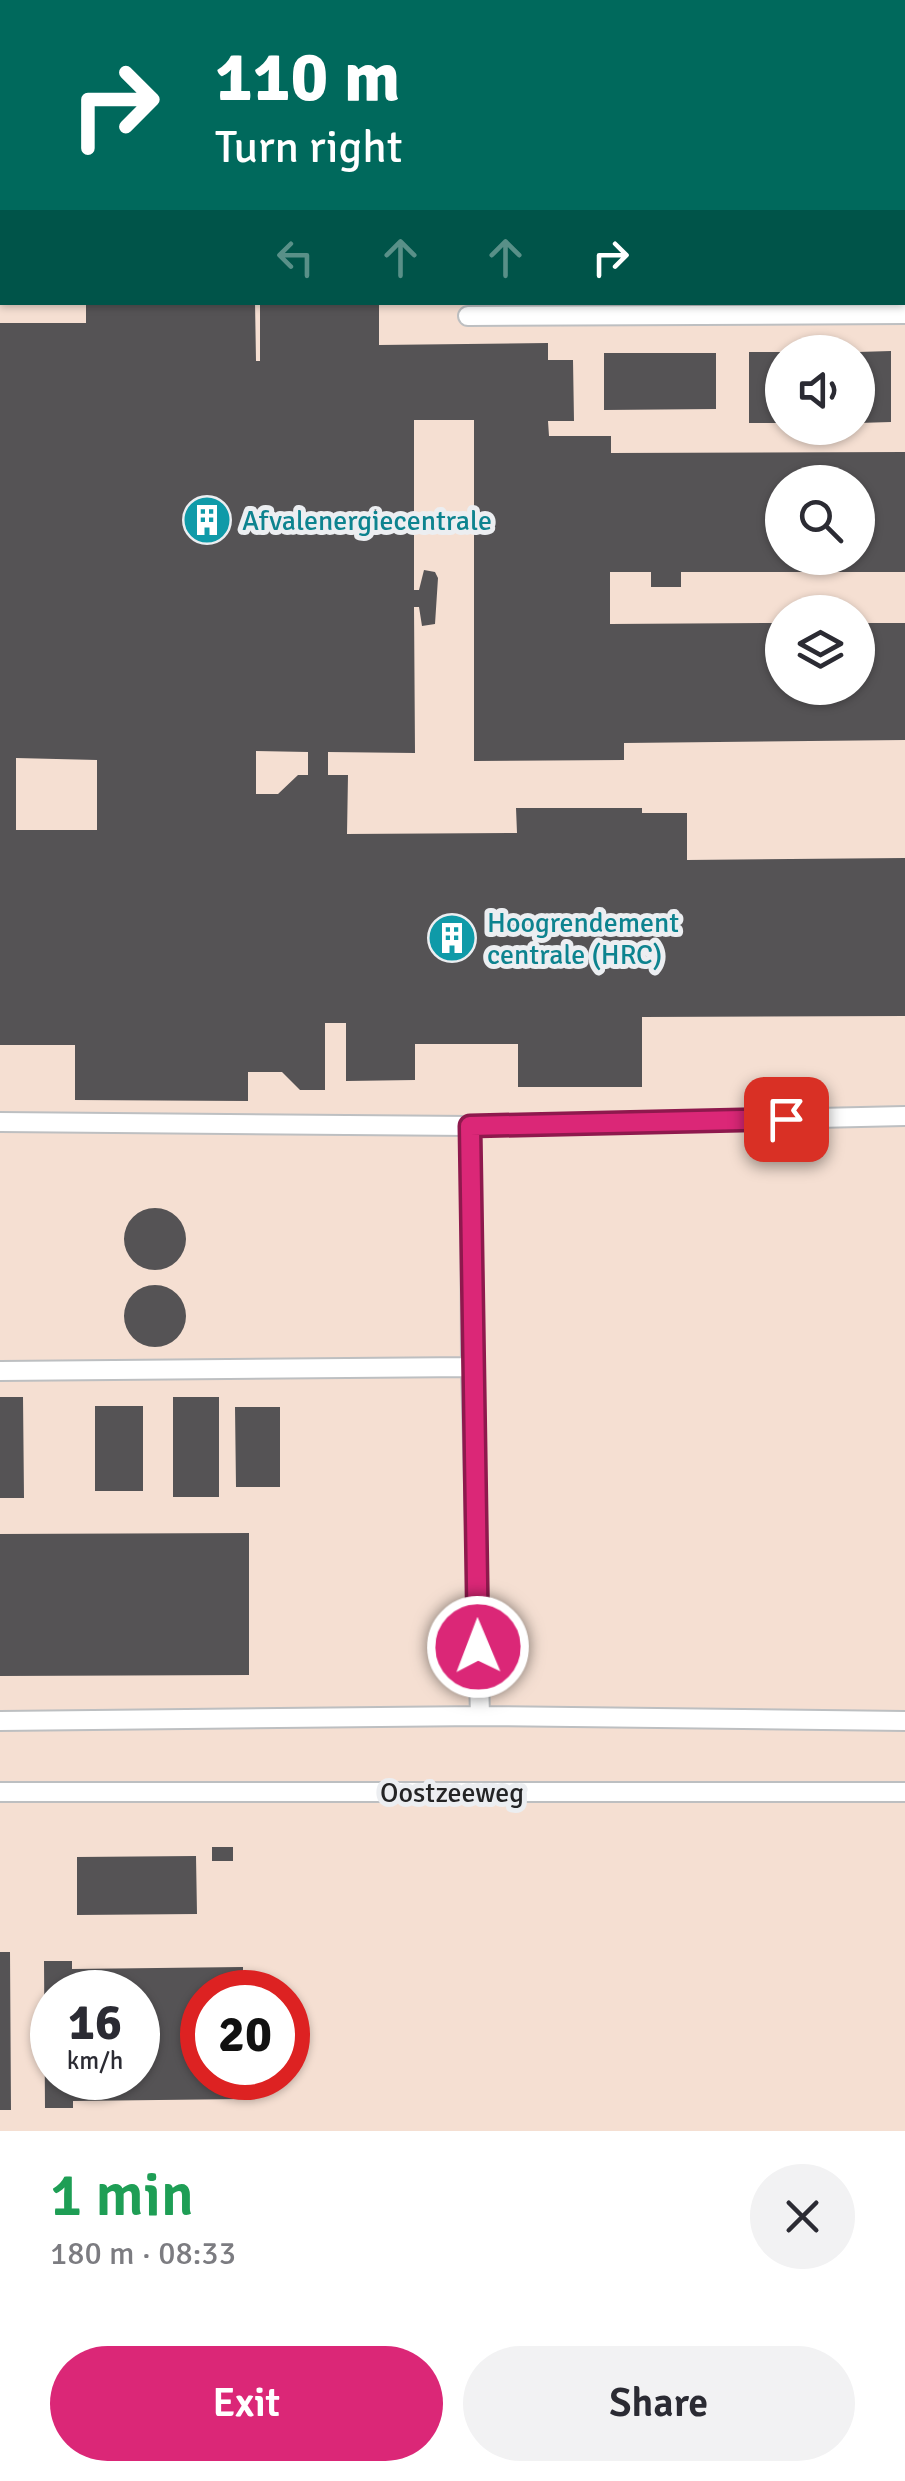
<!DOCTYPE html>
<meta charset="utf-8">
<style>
:root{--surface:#fff;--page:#f2f2f3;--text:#2b2b33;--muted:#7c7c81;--accent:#db2777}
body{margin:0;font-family:Signika,sans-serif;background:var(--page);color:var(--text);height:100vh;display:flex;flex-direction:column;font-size:38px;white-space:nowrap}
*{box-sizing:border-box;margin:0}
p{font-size:32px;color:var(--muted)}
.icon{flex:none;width:55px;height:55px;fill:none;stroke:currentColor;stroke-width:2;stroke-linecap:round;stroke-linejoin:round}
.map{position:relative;height:2131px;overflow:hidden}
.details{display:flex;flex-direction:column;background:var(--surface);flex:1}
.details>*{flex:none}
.top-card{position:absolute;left:0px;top:0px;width:905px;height:305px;box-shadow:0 2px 8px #0004;background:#00695c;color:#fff;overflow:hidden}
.controls{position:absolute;left:765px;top:335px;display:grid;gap:20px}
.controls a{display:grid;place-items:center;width:110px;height:110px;border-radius:50%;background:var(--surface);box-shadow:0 2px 8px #0004;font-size:50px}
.speed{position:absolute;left:30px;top:1970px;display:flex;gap:20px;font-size:50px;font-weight:700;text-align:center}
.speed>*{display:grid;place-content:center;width:130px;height:130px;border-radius:50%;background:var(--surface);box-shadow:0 2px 8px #0004;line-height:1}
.speed small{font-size:25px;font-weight:400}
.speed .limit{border:15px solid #d22;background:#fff;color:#111}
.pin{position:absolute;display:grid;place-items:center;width:85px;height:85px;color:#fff;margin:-42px;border-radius:20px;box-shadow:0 5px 15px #0006}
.me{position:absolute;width:110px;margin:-55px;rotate:359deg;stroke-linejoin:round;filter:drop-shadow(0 0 8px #0008)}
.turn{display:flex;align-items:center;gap:35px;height:210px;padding:0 50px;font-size:45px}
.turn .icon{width:130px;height:130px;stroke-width:2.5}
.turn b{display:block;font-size:70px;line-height:85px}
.lanes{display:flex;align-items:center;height:95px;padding:0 50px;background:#0003;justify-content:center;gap:50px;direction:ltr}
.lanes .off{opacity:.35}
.round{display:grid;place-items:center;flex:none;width:105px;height:105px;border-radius:52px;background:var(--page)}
.summary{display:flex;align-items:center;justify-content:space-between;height:170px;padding:0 50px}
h1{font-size:60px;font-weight:600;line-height:75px;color:#1e9e55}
.button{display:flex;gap:20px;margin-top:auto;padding:20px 50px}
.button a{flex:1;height:115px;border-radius:60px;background:var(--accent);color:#fff;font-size:40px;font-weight:600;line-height:115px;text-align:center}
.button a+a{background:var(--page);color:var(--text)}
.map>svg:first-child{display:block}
</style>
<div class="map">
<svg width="905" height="2131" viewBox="0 0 905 2131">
<rect width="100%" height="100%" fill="#eceef1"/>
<path fill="#f5dfd2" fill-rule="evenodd" d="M0,0L480,2H2V302H902L905,160V2131H0ZM782,352H858V428H782ZM782,482H858V558H782ZM782,612H858V688H782ZM52,1992H138V2078H52ZM202,1992H288V2078H202Z"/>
<path fill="#555355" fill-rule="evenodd" d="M86,302H255L256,361H260V302H379V345L548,343V360H573L574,421H548L549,436H611V453L905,452V572H681V587H651V572H610V624L782,623V688H858V623H905V740L624,743V760L474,761V420H414V590H419L424,570L435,572L438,578L435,624L422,626L419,607H414L415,753L328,752V775H348L347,834L517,833L516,808H642V813H687V860L905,858V1016L642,1017V1087H518V1044H415V1080L346,1081V1023H325V1090H300L282,1072H248V1101L75,1100V1045H0V323H86ZM782,482H858V558H782ZM256,751L308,752V775H298L278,794H256ZM16,758L97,760V830H16Z
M891,351V422L858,423V352Z
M749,352H782V423H749Z
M604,353H716V409L604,410Z
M124 1239a31 31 0 1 1 62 0a31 31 0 1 1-62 0Z
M124 1316a31 31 0 1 1 62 0a31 31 0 1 1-62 0Z
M0,1397H23L24,1498H0Z
M173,1397H219V1497H173Z
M95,1406H143V1491H95Z
M235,1407H280V1487H236Z
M249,1533V1675L0,1676V1534Z
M212,1847H233V1861H212Z
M196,1856L197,1914L77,1915V1857Z
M0,1952H10L11,2110H0Z
M44,1961H72V1969L243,1967V1992H202V2078H243L244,2099L73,2101V2108H45ZM52,1992H138V2078H52Z"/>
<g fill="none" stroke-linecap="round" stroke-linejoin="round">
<g stroke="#bdbfc1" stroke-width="22">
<path id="service" d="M61,2V0
M0,55L2,54
M0,185L2,182
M468,316L905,314
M0,1122L470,1126
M471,1367L480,1716L905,1721
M0,1371L471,1367L470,1126L905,1116
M0,1721L480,1716
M0,1792H905"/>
</g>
<g stroke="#bdbfc1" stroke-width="50">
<path id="tertiary" d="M901,0L905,2"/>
</g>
<path stroke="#868789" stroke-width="6" stroke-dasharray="8 5" stroke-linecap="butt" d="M663,0L666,2
M902,149L905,150"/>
<use href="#service" stroke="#fff" stroke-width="18"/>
<use href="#tertiary" stroke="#fff" stroke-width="45"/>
</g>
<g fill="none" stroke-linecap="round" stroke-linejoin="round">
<g stroke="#8e194d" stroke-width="25">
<path id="route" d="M478,1647L470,1126L786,1119"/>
</g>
<use href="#route" stroke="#db2777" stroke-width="18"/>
</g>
<defs>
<g id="building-disc" transform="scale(2.5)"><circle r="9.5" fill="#0f9aa8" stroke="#eceef1"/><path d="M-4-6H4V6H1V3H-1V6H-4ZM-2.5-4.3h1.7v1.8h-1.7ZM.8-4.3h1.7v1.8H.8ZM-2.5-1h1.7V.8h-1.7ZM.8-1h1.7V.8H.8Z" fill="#fff"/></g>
</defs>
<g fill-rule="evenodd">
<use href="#building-disc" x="207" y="520"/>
<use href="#building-disc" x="452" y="938"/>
</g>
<g text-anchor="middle" stroke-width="10" stroke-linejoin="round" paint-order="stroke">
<g font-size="28" fill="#0d838f" stroke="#eceef1" text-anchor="start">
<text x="242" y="530">Afvalenergiecentrale</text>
<text x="487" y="932">Hoogrendement<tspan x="487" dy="32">centrale (HRC)</tspan></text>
</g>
<g font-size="28" fill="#242425" stroke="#eceef1">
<text x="452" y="1802">Oostzeeweg</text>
</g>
</g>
</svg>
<div class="controls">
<a><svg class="icon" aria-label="sound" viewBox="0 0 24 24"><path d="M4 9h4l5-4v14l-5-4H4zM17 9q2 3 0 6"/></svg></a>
<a><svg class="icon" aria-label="search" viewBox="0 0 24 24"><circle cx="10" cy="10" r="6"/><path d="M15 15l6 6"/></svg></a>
<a><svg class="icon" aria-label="layers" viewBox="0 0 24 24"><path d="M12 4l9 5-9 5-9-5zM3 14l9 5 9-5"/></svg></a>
</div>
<div class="speed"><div>16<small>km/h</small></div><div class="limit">20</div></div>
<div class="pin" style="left:786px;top:1119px;background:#d93025"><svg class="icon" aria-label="arrive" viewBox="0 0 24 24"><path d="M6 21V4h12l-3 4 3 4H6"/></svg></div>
<svg class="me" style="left:478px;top:1647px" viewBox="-20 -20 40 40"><circle r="17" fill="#db2777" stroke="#fff" stroke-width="3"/><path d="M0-11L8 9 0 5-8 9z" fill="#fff"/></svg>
<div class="top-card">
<div class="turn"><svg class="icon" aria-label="right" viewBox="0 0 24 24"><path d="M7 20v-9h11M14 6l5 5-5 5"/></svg><div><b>110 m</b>Turn right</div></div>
<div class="lanes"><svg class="icon off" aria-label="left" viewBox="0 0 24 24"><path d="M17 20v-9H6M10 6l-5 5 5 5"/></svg><svg class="icon off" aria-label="ahead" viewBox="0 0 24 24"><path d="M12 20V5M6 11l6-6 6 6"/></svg><svg class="icon off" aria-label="ahead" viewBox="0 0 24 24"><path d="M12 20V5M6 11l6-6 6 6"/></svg><svg class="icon" aria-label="right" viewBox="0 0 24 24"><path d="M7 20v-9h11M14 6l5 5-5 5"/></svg></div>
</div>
</div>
<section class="details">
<div class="summary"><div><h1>1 min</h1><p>180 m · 08:33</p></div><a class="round"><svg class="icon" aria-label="close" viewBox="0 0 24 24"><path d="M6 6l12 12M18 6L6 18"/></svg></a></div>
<div class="button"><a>Exit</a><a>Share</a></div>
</section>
